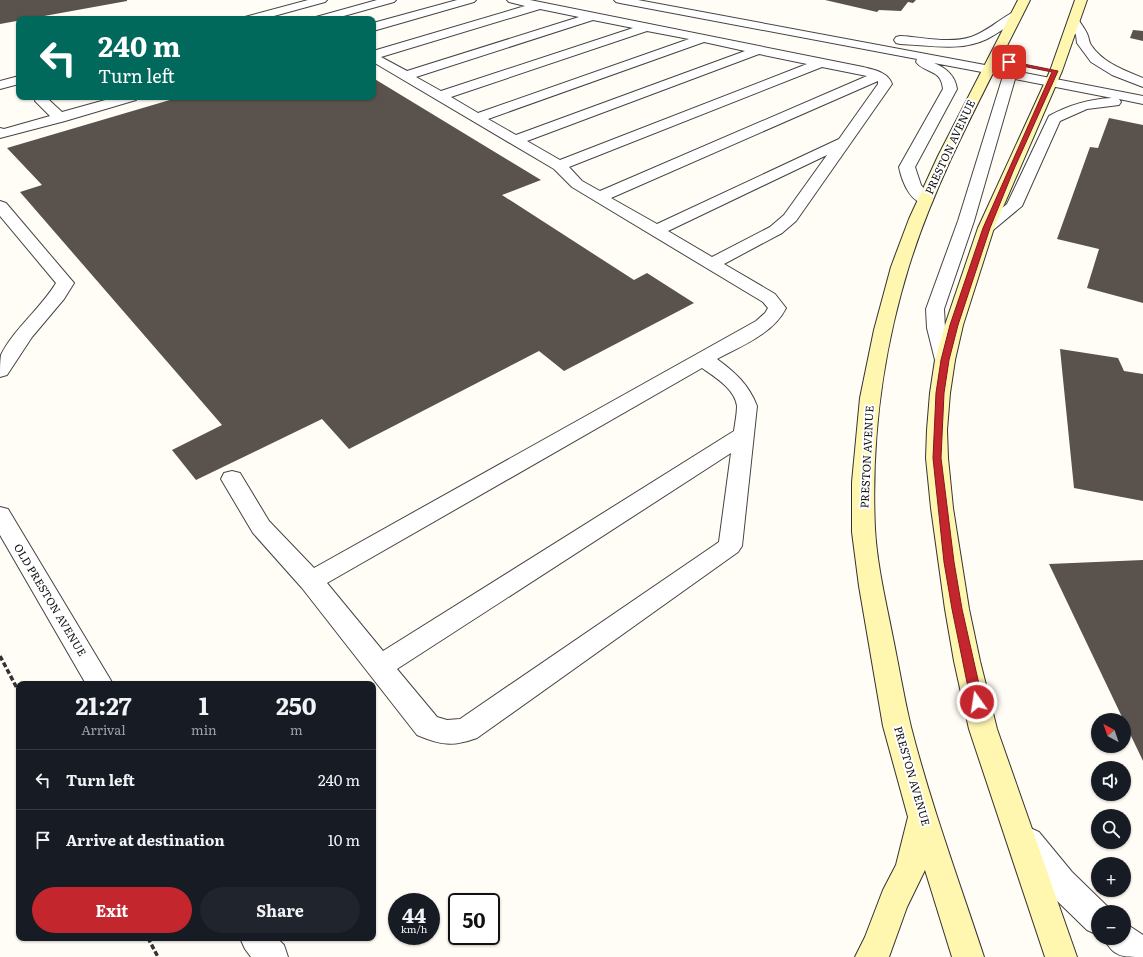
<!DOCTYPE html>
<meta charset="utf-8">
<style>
:root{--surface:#171b24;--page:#20242c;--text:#f1f3f6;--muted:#9ea1a6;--line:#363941;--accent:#c4262e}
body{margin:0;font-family:Literata,serif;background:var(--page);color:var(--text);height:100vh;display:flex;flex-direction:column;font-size:15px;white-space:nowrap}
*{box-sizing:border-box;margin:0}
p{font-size:13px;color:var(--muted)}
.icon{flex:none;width:22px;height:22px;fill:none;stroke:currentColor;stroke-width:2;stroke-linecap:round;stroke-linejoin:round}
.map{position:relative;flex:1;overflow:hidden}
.drawer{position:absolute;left:16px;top:681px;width:360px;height:260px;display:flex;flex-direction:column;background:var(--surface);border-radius:8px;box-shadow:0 1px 3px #0004}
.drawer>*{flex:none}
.hud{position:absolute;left:16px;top:16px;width:360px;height:84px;border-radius:8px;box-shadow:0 1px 3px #0004;background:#00695c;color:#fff;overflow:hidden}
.needle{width:26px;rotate:320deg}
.controls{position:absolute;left:1091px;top:713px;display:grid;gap:8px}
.controls a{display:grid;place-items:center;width:40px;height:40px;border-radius:50%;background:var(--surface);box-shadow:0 1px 3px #0004;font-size:20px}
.speed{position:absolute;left:388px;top:893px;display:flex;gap:8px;font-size:20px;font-weight:700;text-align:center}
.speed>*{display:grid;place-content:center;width:52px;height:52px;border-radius:50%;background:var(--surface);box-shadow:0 1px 3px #0004;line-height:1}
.speed small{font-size:10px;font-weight:400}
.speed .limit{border:2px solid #111;border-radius:6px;background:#fff;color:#111}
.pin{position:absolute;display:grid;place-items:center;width:34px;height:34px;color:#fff;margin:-17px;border-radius:8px;box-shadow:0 2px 6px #0006}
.me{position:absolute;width:44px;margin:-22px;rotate:347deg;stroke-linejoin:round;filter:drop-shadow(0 0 3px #0008)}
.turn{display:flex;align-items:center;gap:14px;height:84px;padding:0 16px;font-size:18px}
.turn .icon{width:52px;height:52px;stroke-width:2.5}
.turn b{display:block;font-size:28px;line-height:34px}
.eta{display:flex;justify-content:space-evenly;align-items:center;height:68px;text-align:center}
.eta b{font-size:24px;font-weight:700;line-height:28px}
.action{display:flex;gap:8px;margin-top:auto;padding:8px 16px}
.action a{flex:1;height:46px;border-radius:24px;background:var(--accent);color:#fff;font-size:16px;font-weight:700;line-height:46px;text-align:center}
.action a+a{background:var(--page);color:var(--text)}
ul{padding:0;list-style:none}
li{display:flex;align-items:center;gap:12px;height:60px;padding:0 16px;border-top:1px solid var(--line)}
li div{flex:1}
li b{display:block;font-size:15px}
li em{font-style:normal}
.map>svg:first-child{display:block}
</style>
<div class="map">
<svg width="1143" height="957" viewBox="0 0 1143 957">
<rect width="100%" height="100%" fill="#fffdf5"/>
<path fill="#5a524d" d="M0,0H127V1L0,24Z
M825,0H916L913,3L908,2L901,11L879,10L877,12Z
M1133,30L1143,31V41L1130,38Z
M373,78L541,180L502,195L634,280L647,273L694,303L564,371L539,351L349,449L322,419L196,480L172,450L222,425L20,192L42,185L7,148L180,97H373Z
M1109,118L1143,125V303L1087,288L1099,249L1057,239L1090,147L1098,148Z
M1060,349L1118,358L1124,371L1143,374V501L1074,488Z
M1143,560V761L1049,564Z"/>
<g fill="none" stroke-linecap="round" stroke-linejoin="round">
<g stroke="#444" stroke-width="2">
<path id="lane" d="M308,0H327L325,2L263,19H243L245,17Z
M377,0H396L394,2L333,19H314L316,17Z
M457,0H476L474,2L373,31V23Z
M507,0H530L863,67C874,70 888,72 892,84L796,221L782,233L724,264L775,294L786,308C773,334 741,346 717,359C735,372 749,385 757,406L742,546L738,552L477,738C452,747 441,745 417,735L302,588L253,533L221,479L224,473L232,471L240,473L269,521L314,568L756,321L765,313L768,308L763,302L572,187L554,169L373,62V51L525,6L509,2ZM540,9L579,17L407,71L381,57ZM593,20L633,28L441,91L416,77ZM647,31L689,39L478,113L451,97ZM704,42L745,51L516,135L488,119ZM759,54L807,64L560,160L527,141ZM822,67L867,76L600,191L582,181L569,167ZM878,81V84L839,139L657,224L611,198ZM827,155L784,215L770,227L712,257L668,231ZM702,368C715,377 735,389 737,406C737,414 735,423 734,431L383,651L327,583ZM731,453L719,542L460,719L447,720L437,717L397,669Z
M614,0H638L1001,68L997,64L998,61L1003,60L1012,63L1015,71L1143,96V104L1119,99L1121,102L1119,105L1087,109L1060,121L1022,206L992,231L986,233L980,231L978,228L1007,204L1049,116C1069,105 1089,99 1112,98L1015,79L974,221L944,309L945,328L955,360L952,364L945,366L938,364L935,360L927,328L926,309L958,221L1003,76L934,63C946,68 955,75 957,89L915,167L921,185L933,200L931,203C912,208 902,182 899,167L943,89C941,68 925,74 916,62L917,59L620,3L616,2Z
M1017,11L1021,12L1023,14L1021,16C1010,24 999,33 987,39C960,52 929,45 900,44L896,43L894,40L896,37L900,36C922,37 949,44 971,37C986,32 999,20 1013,12Z
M1074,18L1078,19C1081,24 1086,30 1088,36C1089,39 1089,42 1091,45C1103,63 1124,70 1143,78V87L1112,75L1091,62L1077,43L1076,35L1068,22L1070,19Z
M19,76V84L0,89V81Z
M36,97H50L49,100L62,112L116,97H138L136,100L65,121L0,138V128L4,129L50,116L35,101Z
M0,201L6,203L74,283L64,299L32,337L7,375L0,377C0,371 0,361 1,355C13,330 41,308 56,283L0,216Z
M1028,827L1039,832L1072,872L1109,908L1111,912H1098V935L1087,930L1050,894L1025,863L1017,852L1013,842L1017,832Z
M1124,924L1131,927L1143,935V957C1122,957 1113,957 1104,938H1124Z"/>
</g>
<g stroke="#444" stroke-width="2">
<path id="street" d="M0,507L8,509L113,684H86L0,535Z
M240,938H277L284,945L288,957H251L245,949Z"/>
</g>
<g stroke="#333" stroke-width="2">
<path id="secondary" d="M1018,0H1030C987,87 938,173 909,266C883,350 871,441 875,529C877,565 886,602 893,638C899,667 904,698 911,727C931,805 959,881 984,957H952L925,870L907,907L889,957H855L865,937L883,890L896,865L908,817L883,726L859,586L852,532V482L860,398L874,330L891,267L909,219L938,156Z
M1075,0H1087L1062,71L994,228L963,325L955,360L950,393L947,430L948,458L953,508L969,609L980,661L997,729L1077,957H1045L969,729L954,661L945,609L931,508L926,458L927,430L930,393L935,360L945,325L978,228L1050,71Z"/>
</g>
<path stroke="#333" stroke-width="3.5" stroke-dasharray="5 2.5" stroke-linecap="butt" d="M0,656L19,692
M148,938L158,957"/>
<use href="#lane" fill="#fff" fill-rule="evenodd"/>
<use href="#street" fill="#fff" fill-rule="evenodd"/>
<use href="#secondary" fill="#fff6b0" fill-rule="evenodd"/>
</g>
<path fill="#c4262e" stroke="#7f191e" d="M1009,61L1058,71L1014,169L990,228L958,325L949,360L944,393L941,458L954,562L962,609L983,702L981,705L977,707L973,705L971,702L952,609L944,562L933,458L936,393L941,360L950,325L983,228L1052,72L1007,63V61Z"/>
<g text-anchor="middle" stroke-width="4" stroke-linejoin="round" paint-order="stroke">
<g font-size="11" fill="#111" stroke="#fff">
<text transform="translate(950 147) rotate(-65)" y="4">PRESTON AVENUE</text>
<text transform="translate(867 457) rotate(-87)" y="4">PRESTON AVENUE</text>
<text transform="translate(50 600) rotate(59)" y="4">OLD PRESTON AVENUE</text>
<text transform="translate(912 776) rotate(74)" y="4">PRESTON AVENUE</text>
</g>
</g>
</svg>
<div class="controls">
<a><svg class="needle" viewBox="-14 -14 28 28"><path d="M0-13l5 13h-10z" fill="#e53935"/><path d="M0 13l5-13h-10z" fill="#9ea1a6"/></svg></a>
<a><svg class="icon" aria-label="sound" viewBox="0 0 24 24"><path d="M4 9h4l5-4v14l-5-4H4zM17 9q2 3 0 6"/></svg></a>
<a><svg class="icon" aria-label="search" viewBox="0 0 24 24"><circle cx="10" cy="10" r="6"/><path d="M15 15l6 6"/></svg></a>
<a>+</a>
<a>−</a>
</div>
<div class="speed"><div>44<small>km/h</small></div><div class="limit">50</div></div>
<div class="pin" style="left:1009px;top:62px;background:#d93025"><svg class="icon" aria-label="arrive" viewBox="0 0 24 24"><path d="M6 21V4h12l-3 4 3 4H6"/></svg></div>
<svg class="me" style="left:977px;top:702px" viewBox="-20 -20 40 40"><circle r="17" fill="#c4262e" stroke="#fff" stroke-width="3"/><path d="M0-11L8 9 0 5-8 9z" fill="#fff"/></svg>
<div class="hud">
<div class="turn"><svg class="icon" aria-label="left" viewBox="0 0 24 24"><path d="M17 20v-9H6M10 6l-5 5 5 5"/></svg><div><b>240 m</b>Turn left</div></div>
</div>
<section class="drawer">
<div class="eta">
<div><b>21:27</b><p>Arrival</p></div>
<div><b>1</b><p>min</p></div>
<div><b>250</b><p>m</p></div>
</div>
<ul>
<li><svg class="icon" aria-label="left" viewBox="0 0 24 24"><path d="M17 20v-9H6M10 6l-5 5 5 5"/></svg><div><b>Turn left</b></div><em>240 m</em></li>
<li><svg class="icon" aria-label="arrive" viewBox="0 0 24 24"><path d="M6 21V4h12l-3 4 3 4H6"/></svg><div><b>Arrive at destination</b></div><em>10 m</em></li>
</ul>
<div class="action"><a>Exit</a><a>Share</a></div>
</section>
</div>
